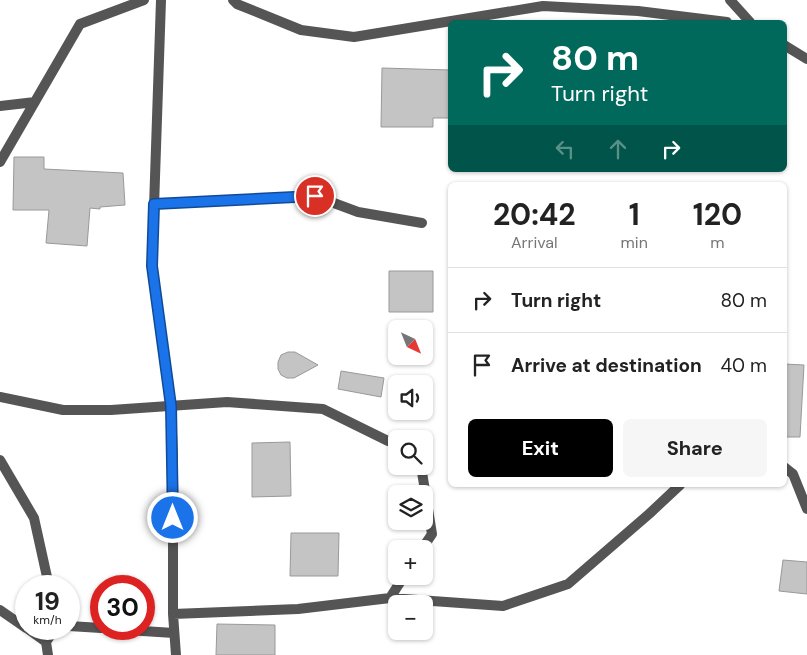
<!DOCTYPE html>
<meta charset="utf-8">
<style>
:root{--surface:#fff;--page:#f6f6f6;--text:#222;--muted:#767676;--line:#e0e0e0;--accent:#000}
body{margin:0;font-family:"DM Sans",sans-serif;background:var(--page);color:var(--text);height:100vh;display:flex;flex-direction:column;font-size:19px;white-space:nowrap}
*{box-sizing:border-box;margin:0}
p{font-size:16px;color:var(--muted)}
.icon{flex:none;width:28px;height:28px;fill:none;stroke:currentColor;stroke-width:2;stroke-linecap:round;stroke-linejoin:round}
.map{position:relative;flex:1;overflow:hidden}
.sheet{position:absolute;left:448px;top:182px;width:339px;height:305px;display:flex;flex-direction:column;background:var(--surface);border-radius:8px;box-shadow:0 1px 4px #0004}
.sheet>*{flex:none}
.top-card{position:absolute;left:448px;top:20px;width:339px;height:152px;border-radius:8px;box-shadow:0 1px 4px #0004;background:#00695c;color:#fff;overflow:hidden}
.needle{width:32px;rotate:137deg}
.controls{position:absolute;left:388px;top:320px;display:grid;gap:10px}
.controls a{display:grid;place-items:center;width:45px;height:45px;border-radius:8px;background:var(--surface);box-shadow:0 1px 4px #0004;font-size:25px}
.speed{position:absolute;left:15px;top:575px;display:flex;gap:10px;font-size:25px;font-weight:700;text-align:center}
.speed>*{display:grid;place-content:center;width:65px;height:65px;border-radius:50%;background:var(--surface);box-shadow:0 1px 4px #0004;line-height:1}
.speed small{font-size:12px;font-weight:400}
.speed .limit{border:8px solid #d22;background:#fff;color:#111}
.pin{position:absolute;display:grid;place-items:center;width:42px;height:42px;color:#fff;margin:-21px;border:2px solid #fff;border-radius:50%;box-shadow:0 1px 5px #0007}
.me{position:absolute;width:55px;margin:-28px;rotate:0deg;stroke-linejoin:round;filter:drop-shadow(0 0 4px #0008)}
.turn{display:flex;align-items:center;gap:18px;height:105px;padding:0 20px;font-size:22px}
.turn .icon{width:65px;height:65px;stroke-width:2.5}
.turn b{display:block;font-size:35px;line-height:42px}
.lanes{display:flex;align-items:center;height:48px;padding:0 20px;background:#0003;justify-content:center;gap:25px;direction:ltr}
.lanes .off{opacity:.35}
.eta{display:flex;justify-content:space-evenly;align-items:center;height:85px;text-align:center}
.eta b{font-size:30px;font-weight:700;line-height:35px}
.action{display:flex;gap:10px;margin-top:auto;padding:10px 20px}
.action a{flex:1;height:58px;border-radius:8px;background:var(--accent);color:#fff;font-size:20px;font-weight:700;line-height:58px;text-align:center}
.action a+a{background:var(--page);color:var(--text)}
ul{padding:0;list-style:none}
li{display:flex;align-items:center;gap:15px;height:65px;padding:0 20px;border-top:1px solid var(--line)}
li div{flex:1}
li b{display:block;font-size:19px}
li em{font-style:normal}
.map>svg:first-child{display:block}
</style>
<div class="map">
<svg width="807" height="655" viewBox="0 0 807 655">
<rect width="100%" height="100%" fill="#fff"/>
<path fill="#c4c4c4" stroke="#999" d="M382,68L450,70V118H433V127H381Z
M14,157H44V169L123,173L125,205L100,207V209L90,208L87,246L46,243L49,210H13Z
M389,271H433V312H389Z
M288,352H295L318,365L294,378H287L281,375L278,369V362L281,355Z
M784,364L804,365L800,437H784Z
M341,371L384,378L381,397L338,389Z
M290,442L291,496L252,497V443Z
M291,533H339L338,576H290Z
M783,560L807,562V594L779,591Z
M217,624L275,625V655H216Z"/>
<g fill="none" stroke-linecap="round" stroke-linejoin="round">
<path stroke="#555" stroke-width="10" d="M161,0L152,266L171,406L173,460V614L176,655
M233,0L237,4L301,30L354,37L543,6L638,11L727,22
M730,0L750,22
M784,45L807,59
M0,106L35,102
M0,162L80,24L144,0
M154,204L315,196L358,212L422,223
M0,397L63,410H111L227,402L323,409L388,441L396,442
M0,460L34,518L49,586
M421,466L432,534L422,549
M784,467L793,474L807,509
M390,598L503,606L568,584L649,514L680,485
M0,610L26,628
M173,614L298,609L390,598L404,576
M69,626L101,628
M28,629L46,642
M111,629L174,633
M48,655L46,642L55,629"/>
</g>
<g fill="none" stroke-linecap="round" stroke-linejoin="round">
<g stroke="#114b97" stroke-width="12">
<path id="route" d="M173,518L171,406L152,266L154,204L315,196"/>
</g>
<use href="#route" stroke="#1a73e8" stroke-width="9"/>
</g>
</svg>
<div class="controls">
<a><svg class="needle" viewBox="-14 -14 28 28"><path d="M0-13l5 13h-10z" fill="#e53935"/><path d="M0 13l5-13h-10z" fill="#767676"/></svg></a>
<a><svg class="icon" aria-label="sound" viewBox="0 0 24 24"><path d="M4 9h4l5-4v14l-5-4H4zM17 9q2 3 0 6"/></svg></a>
<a><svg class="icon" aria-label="search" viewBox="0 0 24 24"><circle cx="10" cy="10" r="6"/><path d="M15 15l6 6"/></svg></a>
<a><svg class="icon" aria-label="layers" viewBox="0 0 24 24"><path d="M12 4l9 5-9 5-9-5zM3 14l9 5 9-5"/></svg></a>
<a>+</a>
<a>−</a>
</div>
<div class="speed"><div>19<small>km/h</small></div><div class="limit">30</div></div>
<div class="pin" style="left:315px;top:196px;background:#d93025"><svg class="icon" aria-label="arrive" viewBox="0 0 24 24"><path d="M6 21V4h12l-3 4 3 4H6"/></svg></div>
<svg class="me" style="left:173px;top:518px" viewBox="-20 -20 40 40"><circle r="17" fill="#1a73e8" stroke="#fff" stroke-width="3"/><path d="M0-11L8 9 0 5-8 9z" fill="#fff"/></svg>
<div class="top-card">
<div class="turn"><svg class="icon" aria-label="right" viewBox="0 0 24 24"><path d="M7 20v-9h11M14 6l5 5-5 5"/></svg><div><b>80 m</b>Turn right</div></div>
<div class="lanes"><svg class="icon off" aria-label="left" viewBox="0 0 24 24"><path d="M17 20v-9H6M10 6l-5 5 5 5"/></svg><svg class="icon off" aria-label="ahead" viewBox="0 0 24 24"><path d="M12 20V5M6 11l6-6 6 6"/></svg><svg class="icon" aria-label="right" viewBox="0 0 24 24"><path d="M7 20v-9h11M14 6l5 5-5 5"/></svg></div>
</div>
<section class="sheet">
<div class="eta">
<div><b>20:42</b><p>Arrival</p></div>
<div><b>1</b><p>min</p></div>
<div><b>120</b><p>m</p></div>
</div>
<ul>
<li><svg class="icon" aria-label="right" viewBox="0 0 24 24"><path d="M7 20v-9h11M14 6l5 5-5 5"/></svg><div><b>Turn right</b></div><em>80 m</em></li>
<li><svg class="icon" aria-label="arrive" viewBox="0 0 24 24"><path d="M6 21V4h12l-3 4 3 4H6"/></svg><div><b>Arrive at destination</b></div><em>40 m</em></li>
</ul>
<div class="action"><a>Exit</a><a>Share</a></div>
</section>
</div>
